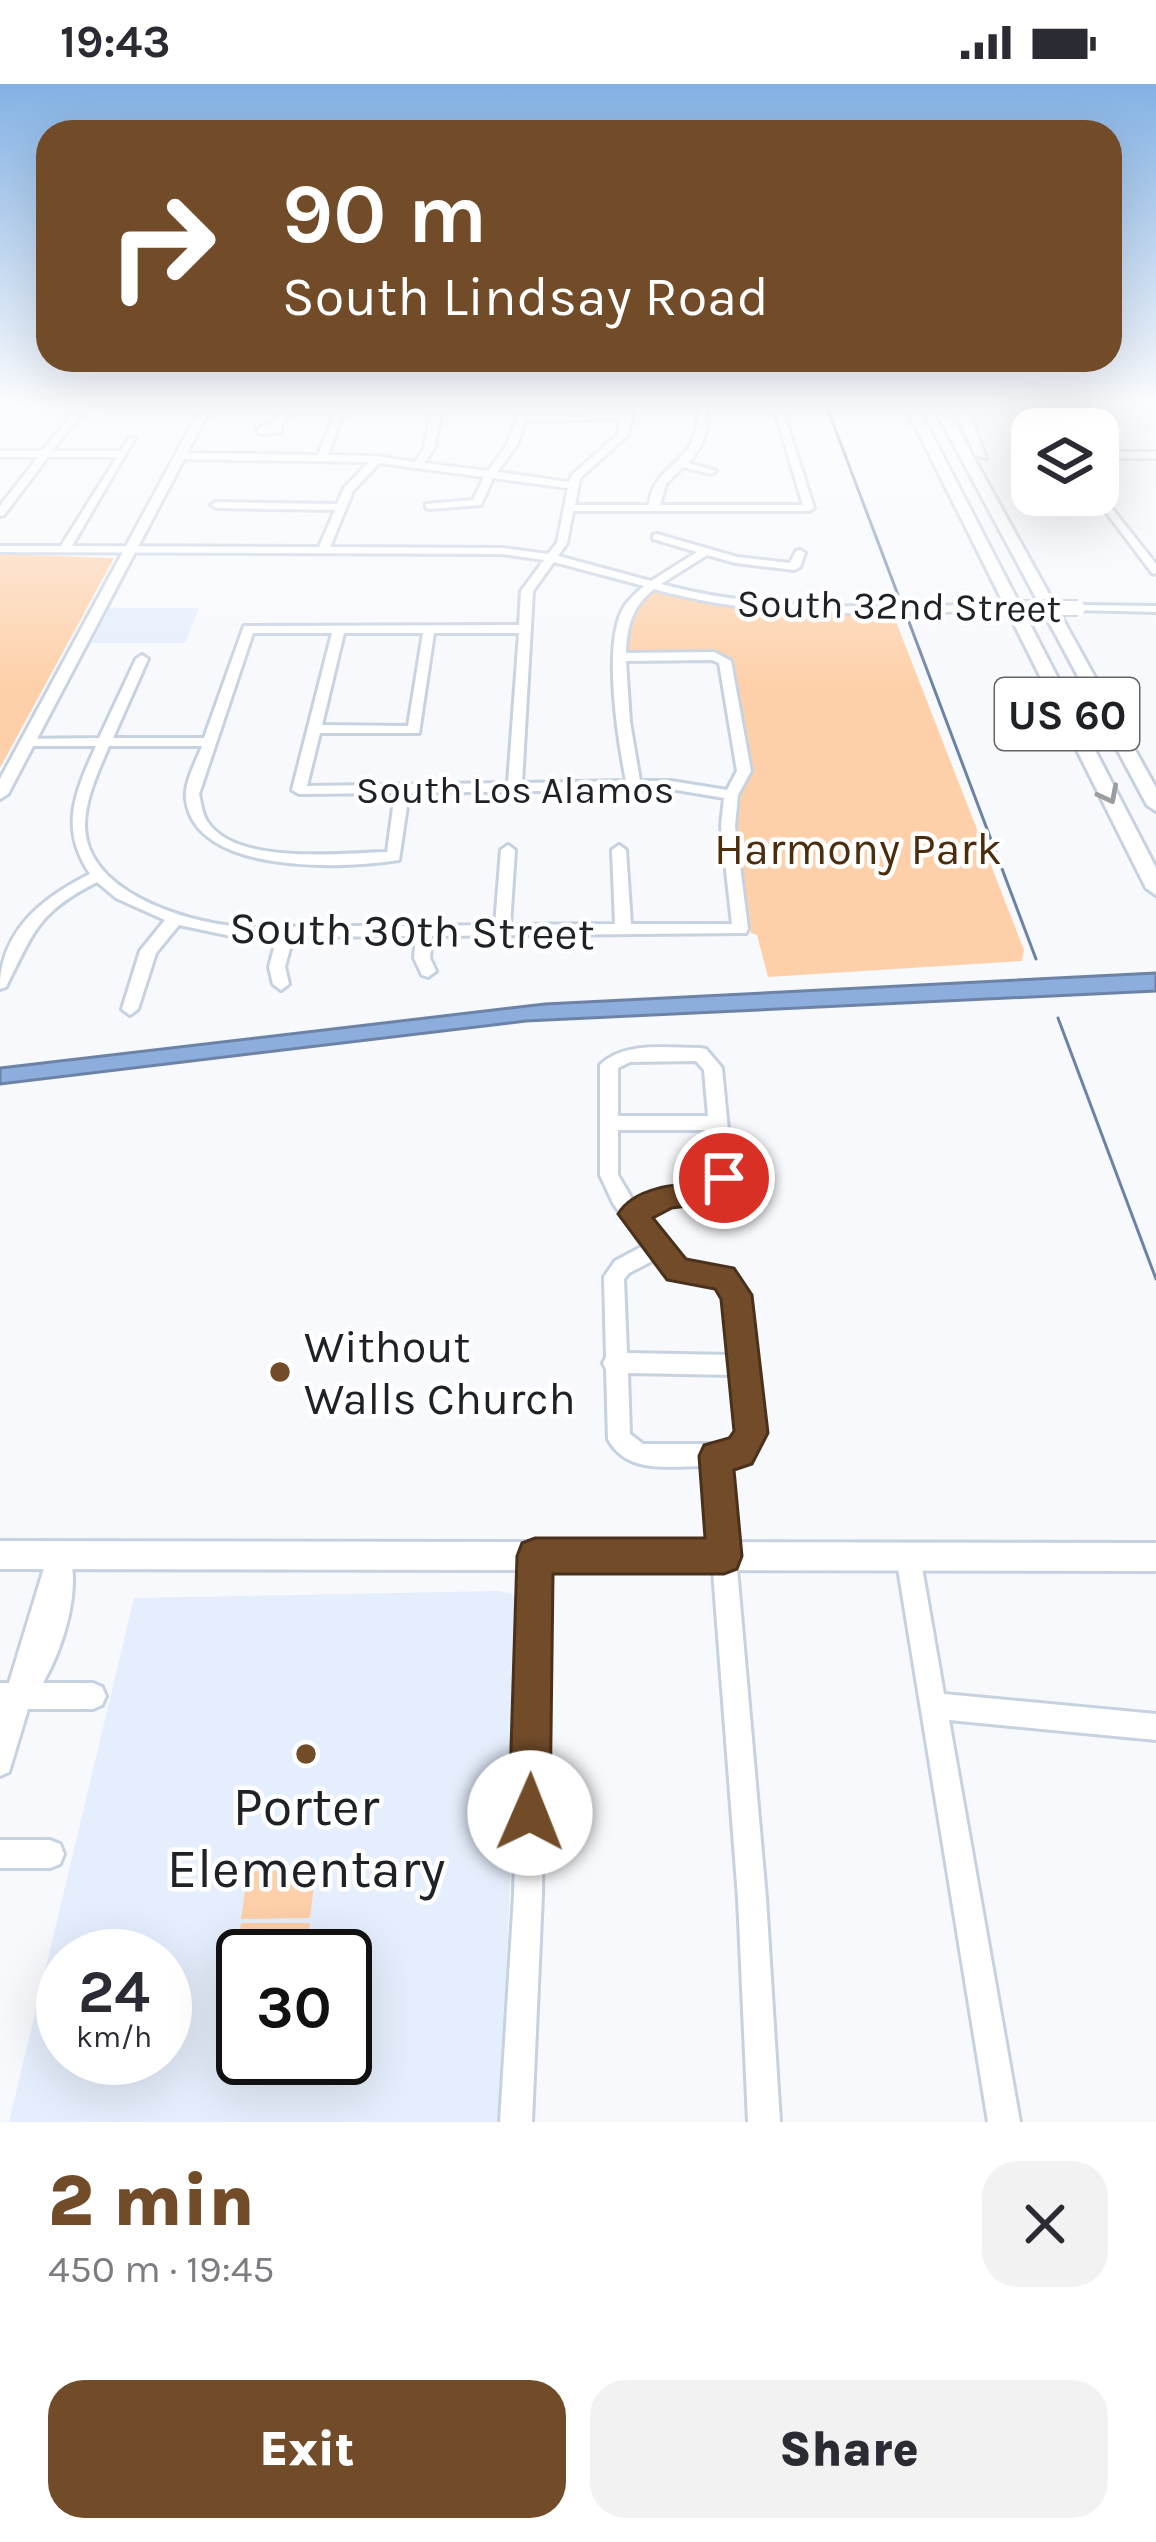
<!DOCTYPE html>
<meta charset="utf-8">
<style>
:root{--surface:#fff;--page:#f2f2f3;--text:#2b2b33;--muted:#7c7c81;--accent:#724c29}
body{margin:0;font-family:Karla,sans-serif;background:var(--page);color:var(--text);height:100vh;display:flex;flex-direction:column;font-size:45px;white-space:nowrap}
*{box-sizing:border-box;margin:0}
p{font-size:39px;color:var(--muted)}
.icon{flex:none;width:66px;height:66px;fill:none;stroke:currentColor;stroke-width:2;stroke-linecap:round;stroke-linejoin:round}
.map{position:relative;height:2038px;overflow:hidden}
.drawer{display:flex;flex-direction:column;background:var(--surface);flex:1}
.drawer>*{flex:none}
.banner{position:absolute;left:36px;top:36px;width:1086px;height:252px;border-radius:36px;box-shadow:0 12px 48px #0002;background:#724c29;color:#fff;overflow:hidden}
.controls{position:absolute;left:1011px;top:324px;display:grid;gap:24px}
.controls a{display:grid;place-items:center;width:108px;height:108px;border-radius:24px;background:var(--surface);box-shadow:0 12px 48px #0002;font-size:60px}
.speed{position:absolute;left:36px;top:1845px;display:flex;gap:24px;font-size:60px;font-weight:700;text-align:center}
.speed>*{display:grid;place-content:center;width:156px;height:156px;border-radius:50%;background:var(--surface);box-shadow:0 12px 48px #0002;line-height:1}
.speed small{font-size:30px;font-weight:400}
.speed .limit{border:6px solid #111;border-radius:18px;background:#fff;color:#111}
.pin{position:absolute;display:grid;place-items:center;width:102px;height:102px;color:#fff;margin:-51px;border:6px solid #fff;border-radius:50%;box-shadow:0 3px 12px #0007}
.me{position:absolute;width:132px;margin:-66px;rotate:1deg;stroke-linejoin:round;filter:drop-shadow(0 0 9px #0008)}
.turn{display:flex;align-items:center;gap:42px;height:252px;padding:0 48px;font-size:54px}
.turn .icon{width:156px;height:156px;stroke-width:2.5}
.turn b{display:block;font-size:84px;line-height:102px}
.round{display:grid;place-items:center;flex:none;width:126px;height:126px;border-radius:36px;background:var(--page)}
.overview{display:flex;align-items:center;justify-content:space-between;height:204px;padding:0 48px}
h1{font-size:72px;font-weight:800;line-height:90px;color:var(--accent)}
.action{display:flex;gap:24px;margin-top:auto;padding:24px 48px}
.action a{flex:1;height:138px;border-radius:36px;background:var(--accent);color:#fff;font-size:48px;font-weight:800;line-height:138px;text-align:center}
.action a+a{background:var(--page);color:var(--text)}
.status{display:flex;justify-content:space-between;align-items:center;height:84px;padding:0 60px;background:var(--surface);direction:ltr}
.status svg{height:33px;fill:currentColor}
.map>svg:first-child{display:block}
</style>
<div class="status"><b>19:43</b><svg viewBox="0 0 49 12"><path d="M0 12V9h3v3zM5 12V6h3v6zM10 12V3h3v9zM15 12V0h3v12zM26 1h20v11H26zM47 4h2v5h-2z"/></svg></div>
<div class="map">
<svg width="1156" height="2038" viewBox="0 0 1156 2038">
<rect width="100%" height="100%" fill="#f7f9fc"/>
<path fill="#e5eefc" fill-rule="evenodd" d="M992,318H1156V346H1010Z
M109,524H199L185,559H91Z
M498,1507L510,1509L518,1517L520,1527L501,2038H9L134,1514ZM63,1872H165V1974H63ZM243,1872H345V1974H243Z"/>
<path fill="#fed0a9" d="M0,470L114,474L0,684Z
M654,508L762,529L893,530L1024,866L1022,877L768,893L757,851L751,849L735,737L749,681L730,573L629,569V533Z
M316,1786L310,1834L241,1835L248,1787Z
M241,1839H310L306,1872H243V1889H233Z"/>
<path fill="#8daddd" stroke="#6c83a6" stroke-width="3" d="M1156,889V907L526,937L0,1000V984L545,920Z"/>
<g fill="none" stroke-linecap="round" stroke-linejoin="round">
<path stroke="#6c83a6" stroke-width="3" d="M825,318L898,511
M909,538L1036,875
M1058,934L1156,1195"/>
<g stroke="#c7d2e1" stroke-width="6">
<path id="minor" d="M622,318H630L632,332L628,351L580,394L575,421H649C654,374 702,385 698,318H706C709,343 706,360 688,379L716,387L711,390L683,383L666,400L660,421H803L772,318H780L814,424L809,427H573L567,459L558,472L651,497L697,468L653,455V451L657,450L737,473L790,479L796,467L800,466L805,469L800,483L794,486L736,479L707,471L661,500C767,529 875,522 983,521L989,524L983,527C872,529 763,536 654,505C632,523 627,541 626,569L714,568L731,577L751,687L738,711L735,742L748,845L746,849L432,852L430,874L436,887L428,893L422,891L414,874L416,852L293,853L285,883L289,900L281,906L273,900L269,883L277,853H236L179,841L156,869L138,925L130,931L122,925L140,867L165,836L116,814L97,798C38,828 34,847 6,903L0,905C0,847 42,814 90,790C59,744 75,709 96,662H27L22,661V655L99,654L136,575L142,571L148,575L113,654H204L244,542L519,541L521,507L544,476L502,470L0,468V462H61L117,373H48L4,431L0,432V422L38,373H0V367H42L74,329L79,332L52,367H120L129,354H135L72,462L319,463L335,426L216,424L211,421L216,418L337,420L344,404L369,378L180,375L175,372L180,369L318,371L335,329L291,328L280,343L281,348L262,350L257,347L261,342L273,339L285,323H340L344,326L328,371L377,372L415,378L424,365L430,333L435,330L440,333L434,365L424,379L488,387L507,361L518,332L620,329ZM620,335L618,350L572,391L569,398L497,388L517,361L525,337ZM379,379L484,393L473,416L426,420V424L430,425L481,421L493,394L568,404L557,459L548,470L502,464L330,463L353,407ZM554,478L644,502C637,508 629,515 624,523C602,558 618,657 626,697L522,699L533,507ZM253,549H332L292,706L299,710L395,709L387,768C341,769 235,782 207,737C202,730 201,718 199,710ZM344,549H423L408,642L322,641ZM434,549H519L508,699L307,702L320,649H419ZM712,576L719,579L737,687L727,706L671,697H640L630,638L626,577ZM109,662H202C196,678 184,699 186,715C194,791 344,785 399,776L409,709L671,705L724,714L721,742L732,840H631L626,766L619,761L612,766L615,840L510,841L515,766L508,761L501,766L495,841C436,842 377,842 318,842C291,842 262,845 234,842C182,837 86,807 85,742C85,714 99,686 109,662Z
M1098,368H1156V374H1098Z
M1098,407L1156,480V490L1152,489L1094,412L1098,411Z
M1078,521L1156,522V528L1074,526L1072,524Z
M700,964L706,965L722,984L733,1098L721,1115L671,1120L644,1133L682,1178C707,1190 727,1175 744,1205L762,1349L752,1373L728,1382L766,1814L780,2038H748L738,1814L705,1382C671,1382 627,1391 608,1355L606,1285L603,1279L606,1273L604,1193L615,1177L643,1162L613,1119L600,1091V981C625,957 667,964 700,964ZM696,977L704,986L708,1032H618V984L630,978ZM618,1046H709L713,1096L709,1102L669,1104L635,1120L618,1091ZM654,1176L676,1195L716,1201L724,1208L731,1271L627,1269L624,1195L629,1189ZM628,1289L733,1291L740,1349L736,1357L731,1360H643L630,1350Z
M60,1459L68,1463C82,1504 64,1562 43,1599H93L102,1603L106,1612L102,1621L93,1625H28L9,1688L0,1692V1599H9L48,1471L52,1463Z
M535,1460L543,1464L547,1472L542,1811L532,2038H500L514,1811L523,1472L527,1464Z
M908,1460L916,1464L920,1472L944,1610L1156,1630V1656L949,1636L1020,2038H988L896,1472L900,1464Z
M0,1756H50L60,1760L64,1770L60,1780L50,1784H0Z"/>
</g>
<g stroke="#c7d2e1" stroke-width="6">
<path id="major" d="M204,318H214L8,710L0,715V695Z
M0,1457L1156,1459V1487L0,1485Z"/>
</g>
<g stroke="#c7d2e1" stroke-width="6">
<path id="highway" d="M903,318H915L1156,784V811L1146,804Z
M931,318H943L1156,704V727L1147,721Z
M953,318H965L986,374L975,371Z"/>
</g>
<use href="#minor" fill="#fff" fill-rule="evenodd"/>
<use href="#major" fill="#fff" fill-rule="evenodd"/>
<use href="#highway" fill="#fff" fill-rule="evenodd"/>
<g stroke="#c7d2e1" stroke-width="18" stroke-linecap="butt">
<path id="minor-bridge" d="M983,524H1078"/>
</g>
<use href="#minor-bridge" stroke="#fff" stroke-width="14"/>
</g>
<defs><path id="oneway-chevron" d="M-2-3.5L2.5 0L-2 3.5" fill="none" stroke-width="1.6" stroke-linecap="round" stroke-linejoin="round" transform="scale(3)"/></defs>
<use stroke="#9a9c9e" href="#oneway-chevron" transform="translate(1109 711) rotate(63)"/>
<linearGradient id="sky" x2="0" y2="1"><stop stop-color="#83b1e4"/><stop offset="0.53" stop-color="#fbfcfe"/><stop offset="1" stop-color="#fbfcfe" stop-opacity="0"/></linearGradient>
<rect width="1156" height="603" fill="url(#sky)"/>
<path fill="#724c29" stroke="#4a311b" stroke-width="3" d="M724,1082L734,1085L738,1094L724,1117L672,1124L653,1134L686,1175L734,1184L752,1211L768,1349L752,1380L734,1386L742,1472L737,1485L724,1490H553L550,1729L544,1744L530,1750L515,1744L509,1729L517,1472L522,1459L535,1454H705L699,1372L704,1361L729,1354L734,1347L721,1215L715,1205L667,1196L618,1130C634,1103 676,1100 705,1098L714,1085Z"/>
<g fill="#724c29" stroke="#fff" stroke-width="4.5">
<circle cx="280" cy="1288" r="12"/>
<circle cx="306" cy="1670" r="12"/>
</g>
<g text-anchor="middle" stroke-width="9" stroke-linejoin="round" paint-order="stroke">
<g font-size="39" fill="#1e2227" stroke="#fff">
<text transform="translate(899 521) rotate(1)" y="14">South 32nd Street</text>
<text x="515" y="719">South Los Alamos</text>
</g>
<rect fill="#fff" stroke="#626468" stroke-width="3" x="995" y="594" width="144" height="72" rx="9"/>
<g font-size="42" font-weight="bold" fill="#1e2227">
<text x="1067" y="645">US 60</text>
</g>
<g font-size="45" fill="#4c2c0b" stroke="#fff">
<text x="858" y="780">Harmony Park</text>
</g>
<g font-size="45" fill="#1e2227" stroke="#fff">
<text transform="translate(412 846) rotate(1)" y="16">South 30th Street</text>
</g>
<g font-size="45" fill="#1e2227" stroke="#fff" text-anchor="start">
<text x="304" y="1278">Without<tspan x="304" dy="52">Walls Church</tspan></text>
</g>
<g font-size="54" fill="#1e2227" stroke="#fff">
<text x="306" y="1741">Porter<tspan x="306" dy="62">Elementary</tspan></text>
</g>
</g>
</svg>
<div class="controls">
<a><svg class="icon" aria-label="layers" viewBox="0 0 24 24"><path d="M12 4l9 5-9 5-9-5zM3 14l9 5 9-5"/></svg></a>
</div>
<div class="speed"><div>24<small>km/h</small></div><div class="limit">30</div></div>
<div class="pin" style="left:724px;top:1094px;background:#d93025"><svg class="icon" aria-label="arrive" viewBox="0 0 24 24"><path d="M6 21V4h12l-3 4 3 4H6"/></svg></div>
<svg class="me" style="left:530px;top:1729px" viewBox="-20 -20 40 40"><circle r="19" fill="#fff"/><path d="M0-13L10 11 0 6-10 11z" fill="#724c29"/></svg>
<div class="banner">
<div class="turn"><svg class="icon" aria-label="right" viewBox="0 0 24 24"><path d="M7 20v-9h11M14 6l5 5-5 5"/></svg><div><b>90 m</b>South Lindsay Road</div></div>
</div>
</div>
<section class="drawer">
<div class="overview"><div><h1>2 min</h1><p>450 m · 19:45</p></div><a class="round"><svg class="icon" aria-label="close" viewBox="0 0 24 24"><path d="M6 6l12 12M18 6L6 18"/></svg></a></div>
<div class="action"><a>Exit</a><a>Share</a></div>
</section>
